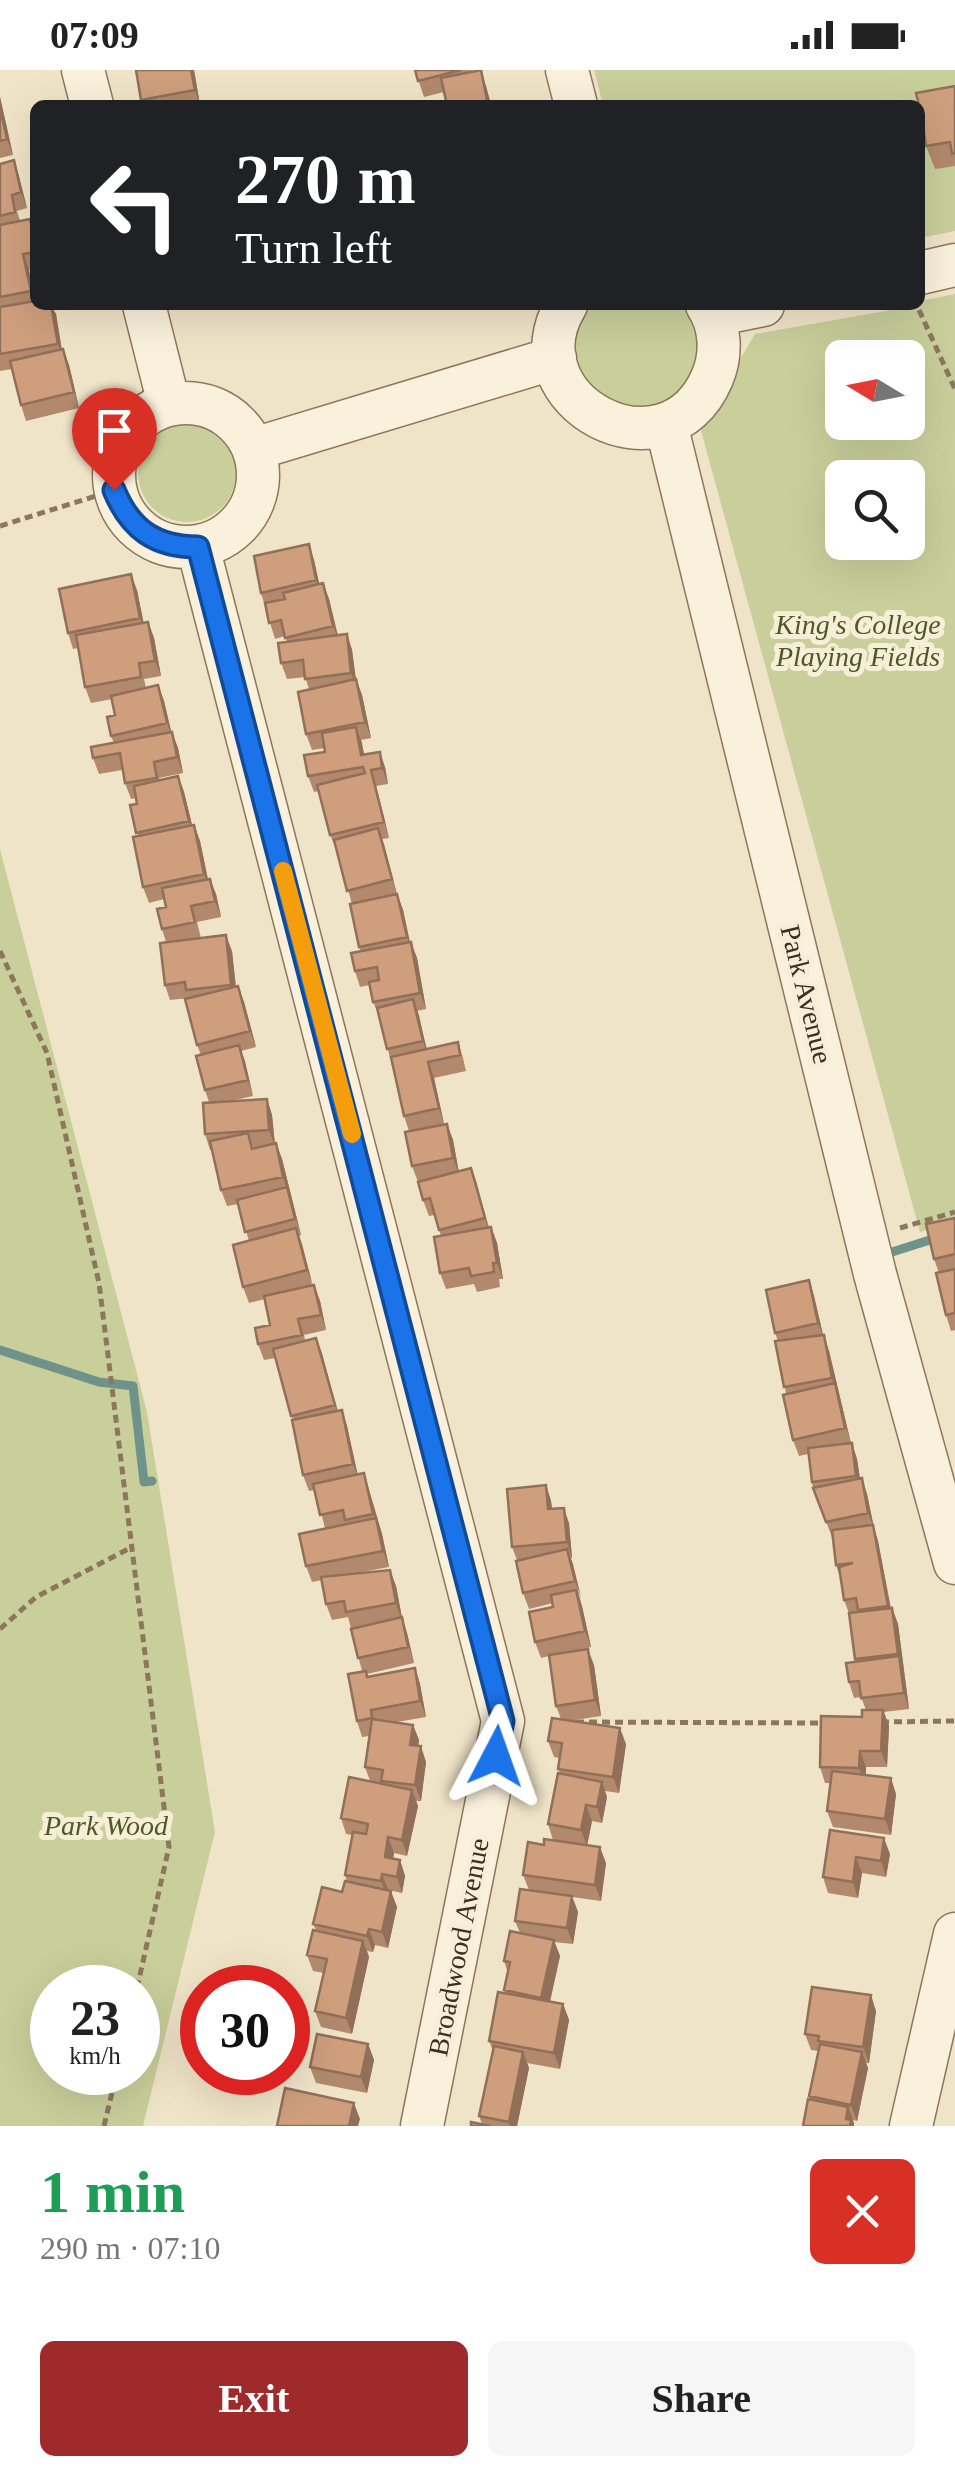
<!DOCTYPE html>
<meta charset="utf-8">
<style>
:root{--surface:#fff;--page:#f6f6f6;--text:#222;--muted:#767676;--accent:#9e2a2b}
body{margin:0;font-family:Georgia,serif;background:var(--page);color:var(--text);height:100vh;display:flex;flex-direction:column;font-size:38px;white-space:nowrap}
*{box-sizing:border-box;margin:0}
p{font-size:32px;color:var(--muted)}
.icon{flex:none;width:55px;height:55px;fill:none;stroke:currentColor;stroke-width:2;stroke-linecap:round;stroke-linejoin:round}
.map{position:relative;height:2056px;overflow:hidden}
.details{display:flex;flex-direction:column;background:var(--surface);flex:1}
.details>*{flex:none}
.top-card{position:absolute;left:30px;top:30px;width:895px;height:210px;border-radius:15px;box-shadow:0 10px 40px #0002;background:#202124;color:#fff;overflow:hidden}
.needle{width:65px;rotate:280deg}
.fabs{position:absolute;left:825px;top:270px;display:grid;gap:20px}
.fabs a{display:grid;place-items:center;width:100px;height:100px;border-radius:15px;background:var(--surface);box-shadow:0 10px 40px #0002;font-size:50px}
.speed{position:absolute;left:30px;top:1895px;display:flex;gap:20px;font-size:50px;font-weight:700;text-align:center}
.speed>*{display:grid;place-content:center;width:130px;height:130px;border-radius:50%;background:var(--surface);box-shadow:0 10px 40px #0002;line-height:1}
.speed small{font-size:25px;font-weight:400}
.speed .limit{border:15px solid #d22;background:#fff;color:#111}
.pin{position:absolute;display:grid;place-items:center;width:85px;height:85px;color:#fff;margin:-102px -42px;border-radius:50% 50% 50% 0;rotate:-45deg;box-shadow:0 0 10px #0007}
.pin .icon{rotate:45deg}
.me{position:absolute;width:110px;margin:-55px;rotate:4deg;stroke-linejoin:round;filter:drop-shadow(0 0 8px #0008)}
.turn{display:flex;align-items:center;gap:35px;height:210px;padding:0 40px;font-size:45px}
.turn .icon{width:130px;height:130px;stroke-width:2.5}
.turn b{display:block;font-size:70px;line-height:85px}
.round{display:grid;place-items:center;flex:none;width:105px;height:105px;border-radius:15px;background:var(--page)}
.overview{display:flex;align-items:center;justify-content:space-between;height:170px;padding:0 40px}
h1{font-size:60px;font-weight:800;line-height:75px;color:#1e9e55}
.button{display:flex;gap:20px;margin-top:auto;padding:20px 40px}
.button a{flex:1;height:115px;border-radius:15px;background:var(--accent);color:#fff;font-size:40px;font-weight:800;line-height:115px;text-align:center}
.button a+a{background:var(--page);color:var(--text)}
.status{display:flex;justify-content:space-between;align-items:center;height:70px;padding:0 50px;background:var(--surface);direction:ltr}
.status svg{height:28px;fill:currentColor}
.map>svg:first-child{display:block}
</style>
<div class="status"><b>07:09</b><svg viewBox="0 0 49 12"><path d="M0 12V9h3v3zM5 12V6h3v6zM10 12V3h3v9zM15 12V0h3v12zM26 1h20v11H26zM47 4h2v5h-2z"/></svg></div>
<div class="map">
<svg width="955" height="2056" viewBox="0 0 955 2056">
<rect width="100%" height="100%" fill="#f0e4c8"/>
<path fill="#c9cf9b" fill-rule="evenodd" d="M594,0H955V161L920,168V35H603Z
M955,224V1151L920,1162L700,357L755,264L920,235V231ZM842,288H908V352H842ZM842,408H908V472H842Z
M589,235H685L700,279C674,394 526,315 589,235Z
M138 403a49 49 0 1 1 98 0a49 49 0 1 1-98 0Z
M0,779L147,1342L215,1762L143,2056H0ZM52,1918H138V2002H52Z"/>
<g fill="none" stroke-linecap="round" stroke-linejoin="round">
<path stroke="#6f938a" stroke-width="9" d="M892,1182L955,1162
M0,1280L99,1312L133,1316L144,1412L152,1411"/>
<g stroke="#8d765c" stroke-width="45">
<path id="minor" d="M83,0L92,35
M567,0L576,35
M920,203L955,195
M144,235L169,334
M566,235C508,331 666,415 712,308C722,285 721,257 707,235
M714,245L763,235
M114 405a72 72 0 1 1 144 0a72 72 0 1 1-144 0Z
M666,354L875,1204L955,1493
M254,379L555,288
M198,477L503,1651L422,2056
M911,2056L955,1864"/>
</g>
<path stroke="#8d765c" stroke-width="5" stroke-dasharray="8 5" stroke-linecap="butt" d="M919,240L955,319
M0,456L115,420
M0,881L47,983L99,1213L169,1777L137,1918
M900,1158L955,1142
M0,1559L36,1527L132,1477
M576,1652L825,1653
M881,1652L955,1651
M104,2056L117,2002"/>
<use href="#minor" stroke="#faf1dc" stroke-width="42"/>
</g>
<path fill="#b2896c" d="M194,0L200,35H143L141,30Z
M415,0H471L486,16L491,35H447L444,22L424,27Z
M955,16V96L935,99L926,76Z
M0,27L13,85L0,88Z
M14,90L27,138L17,141L20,151L30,149L35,161V199L29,200L35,230L56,244L62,279L69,295L79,338L26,351L21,335L12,299L0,301V94Z
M314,490L319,514L323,513L329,529L338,565L347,564L352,580L356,609L362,625L371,668L361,670L364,684L385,697L388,714L376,716L389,768L382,769L397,824L403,840L410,872L417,888L426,939L417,941L427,979L458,972L463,988L466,1001L434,1008L444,1054H447L453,1070L459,1102L471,1098L489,1157H491L497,1173L503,1209H499L500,1217L477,1222L474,1214L446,1219L440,1203L441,1166L435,1145L429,1146L423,1130L427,1110L418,1112L412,1096L409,1061L404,1046L380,947L373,932L370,915L360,917L355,901L360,881L352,834L337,781L330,765L319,721L314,722L308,706L325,682V678L312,680L306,664L309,619L305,607L287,609L281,593L287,572L285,566L275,569L261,523Z
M137,520L143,553L148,552L154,568L161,606L144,609L146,618L158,615L164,631L171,662L178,678L183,703L159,708L160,710L178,706L184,722L192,755H194L200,771L208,809L216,824L221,847L197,852L201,868L232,881L236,916L244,932L256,977L241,981L253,1026L231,1031L267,1029L272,1045L275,1074L276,1073L282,1089L301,1165L299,1166L312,1215H314L320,1231L326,1260L304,1265L305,1270L316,1268L338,1341L342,1340L347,1356L357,1404L364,1403L382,1464L389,1497L351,1504L396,1516L402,1548L407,1563L414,1593L367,1604L368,1607L415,1598L420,1614L426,1647L397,1652L413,1655L419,1670L418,1676L426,1692L421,1731H416L418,1736L407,1786L394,1783L393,1788L400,1790L405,1806L402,1823L388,1820L397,1837L388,1878L375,1875L373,1882L367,1881L369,1887L352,1964L321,1957L315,1941L324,1903L313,1901L307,1885L316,1860L313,1854L342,1822L347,1812L345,1805L352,1765L346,1764L341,1748L370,1711L365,1697L369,1666L362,1667L357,1651L362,1601L348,1547L332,1550L326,1534L322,1510L312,1512L306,1496L325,1458L315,1420L309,1421L303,1405L293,1350L275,1288L264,1290L258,1274L270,1255L265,1229L249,1233L243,1217L249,1171L238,1134L227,1136L221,1120L212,1080H210L205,1064L209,1032L205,1020L201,985L197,975L189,928L170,930L165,915L166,872L162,859L166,837L164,829L149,833L143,817L138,766L130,735L137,734L136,728L131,729L125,713L122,700L99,704L93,688L114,673L111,666L115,645L112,629L91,633L85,617L78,578L73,579L68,563Z
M955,1148V1260L951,1261L946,1245L939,1203L934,1189Z
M809,1210L814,1226L823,1265L829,1281L851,1373L857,1389L860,1409L867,1424L874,1458L878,1471L891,1538H892L898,1554L909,1639L884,1642L889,1656L887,1697H866V1705L896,1724L891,1765L833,1757L827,1741L830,1713H825L820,1697L862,1647L866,1640L861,1627L854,1628L849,1612L856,1592L850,1546L844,1530L840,1507L836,1495L832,1467L813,1418L808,1384L799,1386L793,1370L778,1271L775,1263Z
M546,1415L551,1431L552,1439L569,1453L572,1488H571L591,1577L564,1583L594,1595L601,1646L569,1651L626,1674L619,1723L605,1721L607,1727L602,1753L592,1751L587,1775L606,1793L601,1831L572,1827L578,1842L573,1874L554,1872L560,1886L550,1932L563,1934L569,1950L560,1999L527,1993L529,1998L517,2056H471L482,2054L479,2046L493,1981L489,1971L505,1923L504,1920L508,1903L504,1891L520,1863L515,1851L529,1820L523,1805L544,1775L553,1770L548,1754L560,1703L558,1699L560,1688L554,1687L548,1671L561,1649L556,1636L549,1586L541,1588L535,1572L553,1537V1533L529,1539L523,1523L517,1490L512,1477Z
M830,1760L890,1784L886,1807L862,1803L858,1828L828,1823L823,1807Z
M876,1941L869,1993H866L868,1998L857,2051L853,2050L854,2056H803L810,2029L809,2026L818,1981L811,1980L805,1964Z
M368,1974L374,1990L367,2023L316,2013L310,1997Z"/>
<path fill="#916f58" d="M191,0H194L200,35L195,20Z
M481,0L486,16L491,35H488Z
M0,27L13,85L7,69L0,37Z
M14,90L19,106L27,138L21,122Z
M23,184L29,200L35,233L31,221Z
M51,235L56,244L63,290L58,274Z
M63,279L69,295L79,338L74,322Z
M309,474L314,490L322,526L316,510Z
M131,504L137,520L146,564L140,548Z
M323,513L329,529L339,572L333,556Z
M148,552L154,568L161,606L155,591Z
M347,564L352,580L357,619L351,603Z
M356,609L362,625L371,668L365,652Z
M158,615L164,631L173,669L167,653Z
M356,657L362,673L367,701L361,685Z
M172,662L178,678L183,703L177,687Z
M380,682L385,697L388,714L382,698Z
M371,700L376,716L389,768L384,752Z
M178,706L184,722L195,767L189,751Z
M194,755L200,771L210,820L204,804Z
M378,758L384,774L397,825L392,809Z
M210,809L216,824L221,847L215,831Z
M397,824L403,840L412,883L407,867Z
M226,865L232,881L237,931L231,915Z
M411,872L417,888L426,939L420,923Z
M238,916L244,932L256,977L250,961Z
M413,929L419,945L428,987L423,971Z
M239,975L245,991L253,1026L248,1010Z
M428,992L434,1008L444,1054L439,1038Z
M267,1029L272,1045L275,1076L269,1060Z
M447,1054L453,1070L459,1104L453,1088Z
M276,1073L282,1089L301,1165L283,1107Z
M471,1098L477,1114L490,1164L485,1148Z
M491,1157L497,1173L503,1209L497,1193Z
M296,1158L302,1174L313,1216L307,1200Z
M809,1210L814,1226L824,1269L818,1253Z
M314,1215L320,1231L326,1260L321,1245Z
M824,1265L829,1281L851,1374L832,1308Z
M316,1268L322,1283L340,1351L335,1335Z
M342,1340L347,1356L359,1410L353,1394Z
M852,1373L857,1389L862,1422L856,1406Z
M364,1403L382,1464L389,1497L383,1481Z
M862,1408L867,1424L874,1458L878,1471L893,1552L888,1536L873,1456L868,1443Z
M546,1415L551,1431L554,1455L548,1439Z
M564,1438L569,1453L572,1488L567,1472Z
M567,1479L573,1494L581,1527L575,1511Z
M390,1500L396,1516L402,1548L407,1563L414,1593L396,1533Z
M576,1520L582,1536L591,1577L585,1561Z
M892,1538L898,1554L909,1639L904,1623Z
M588,1579L594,1595L601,1646L595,1630Z
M415,1598L420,1614L426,1647L420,1631Z
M883,1640L889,1656L887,1697L881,1681Z
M413,1655L419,1670L416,1691L410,1675Z
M620,1658L626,1674L619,1723L613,1707Z
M421,1676L426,1692L421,1731L415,1715Z
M860,1681L866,1697L865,1714L859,1698Z
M891,1708L896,1724L891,1765L885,1749Z
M602,1712L607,1727L602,1753L597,1737Z
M412,1720L418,1736L407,1786L402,1770Z
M586,1735L592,1751L587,1776L581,1760Z
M388,1767L394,1783L391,1803L385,1787Z
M884,1768L890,1784L886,1807L881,1791Z
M600,1777L606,1793L601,1831L595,1815Z
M856,1787L862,1803L858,1828L853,1812Z
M400,1790L405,1806L402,1823L397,1807Z
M382,1804L388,1820L387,1827L381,1811Z
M391,1821L397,1837L388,1878L382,1862Z
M572,1826L578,1842L573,1874L567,1858Z
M369,1859L375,1875L373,1882L367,1866Z
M554,1870L560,1886L547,1944L541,1928Z
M363,1871L369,1887L352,1964L346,1948Z
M871,1925L876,1941L869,1993L863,1977Z
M563,1934L569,1950L560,1999L554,1983Z
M368,1974L374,1990L367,2023L361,2007Z
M523,1982L529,1998L517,2056H510L509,2052Z
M862,1982L868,1998L857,2051L851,2035Z
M354,2033L360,2049L358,2056H349Z
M848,2037L854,2053V2056H848L846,2049Z"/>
<path fill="#cf9f7d" stroke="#916f58" stroke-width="2.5" d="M136,0H191L195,20L141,30Z
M415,0H461L418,11Z
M481,0L488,35H447L441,8Z
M955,16V83L952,84L950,72L926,76L920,35H919L916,23Z
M0,37L7,69L0,71Z
M14,90L21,122L12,125L15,142L0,146V94Z
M30,149L35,172V182L23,184L31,221L0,227V155Z
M35,231V235H51L58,274L0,284V237Z
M63,279L74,322L21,335L10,291Z
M309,474L316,510L261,523L254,486Z
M131,504L140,548L68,563L59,519Z
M323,513L333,556L285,568L281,550L269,553L265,533L285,529L283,523Z
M148,552L155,591L139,593L141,607L85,617L76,565Z
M347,564L351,603L305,609L303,590L281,593L278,573Z
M356,609L365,652L306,664L298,622Z
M158,615L167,653L111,666L107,647L115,645L111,626Z
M356,657L361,685L380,682L382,698L371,700L384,752L330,765L317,715L365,703L363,697L308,706L304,685L325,682L322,663Z
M172,662L177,687L154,692L157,708L125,713L120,683L93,688L91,677Z
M178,706L189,751L136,763L130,735L137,734L134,716Z
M194,755L204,804L143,817L133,767Z
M378,758L392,809L347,821L334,770Z
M210,809L215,831L191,836L195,852L162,859L157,839L166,837L162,818Z
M397,824L407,867L359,877L350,834Z
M226,865L231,915L186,920L185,912L165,915L160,873Z
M411,872L420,923L373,932L369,912L379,910L377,897L355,901L351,883Z
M238,916L250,961L197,975L185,929Z
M413,929L423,971L387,979L377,938Z
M458,972L460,985L428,992L439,1038L404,1046L391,987Z
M239,975L248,1010L205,1020L196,986Z
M267,1029L269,1060L205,1064L203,1033Z
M447,1054L453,1088L412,1096L405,1062Z
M248,1063L252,1079L276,1073L283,1107L221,1120L210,1071Z
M471,1098L485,1148L439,1160L430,1128L423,1130L418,1112Z
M287,1117L295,1149L245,1162L237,1130Z
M955,1148V1184L934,1189L926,1154Z
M491,1157L497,1193H493L494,1202L471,1206L469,1198L440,1203L434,1167Z
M296,1158L307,1200L243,1217L233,1175Z
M955,1199V1243L946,1245L936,1203Z
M809,1210L818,1253L775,1263L766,1220Z
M314,1215L321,1245L298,1249L302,1265L258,1274L255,1258L270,1255L264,1226Z
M824,1265L832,1308L784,1317L775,1271Z
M316,1268L335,1335L291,1346L273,1279Z
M835,1313L845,1358L793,1370L783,1325Z
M342,1340L353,1394L303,1405L292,1350Z
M852,1373L856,1406L812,1412L808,1378Z
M364,1403L373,1444L345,1450L343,1440L320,1445L313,1414Z
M862,1408L868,1443L826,1452L813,1418Z
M546,1415L548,1439L564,1438L567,1472L512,1477L507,1419Z
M376,1448L383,1481L306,1496L299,1464Z
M873,1455L888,1536L858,1540L856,1528L844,1530L839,1497L853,1493L836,1495L832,1460Z
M567,1479L575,1511L523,1523L516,1491Z
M390,1500L396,1533L346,1542L344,1531L326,1534L321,1507Z
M576,1520L585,1561L535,1572L529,1542L553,1537L551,1525Z
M892,1538L898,1584L855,1589L849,1543Z
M402,1547L408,1577L358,1588L351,1559Z
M588,1579L595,1630L556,1636L549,1585Z
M899,1586L904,1623L861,1628L859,1611L849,1612L846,1593Z
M415,1598L420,1631L371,1640L372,1648L357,1651L348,1604L366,1601L367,1607Z
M862,1640H883L881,1681H860L859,1698L820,1697L821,1646L862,1647Z
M552,1648L620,1658L613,1707L558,1699L562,1673L548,1671Z
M372,1649L413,1655L410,1675L421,1676L415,1715L381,1711L383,1700L365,1697Z
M832,1701L891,1708L885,1749L827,1741Z
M558,1703L602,1712L597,1737L586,1735L581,1760L548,1754Z
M349,1707L412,1720L402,1770L388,1767L385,1787L400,1790L397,1807L382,1804L381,1811L345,1805L353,1762L366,1764L368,1754L341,1748Z
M830,1760L884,1768L881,1791L856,1787L853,1812L823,1807Z
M544,1769L600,1777L595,1815L523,1805L528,1772L544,1775Z
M345,1811L391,1821L382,1862L369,1859L367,1866L313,1854L322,1817L342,1822Z
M520,1819L572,1826L567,1858L515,1851Z
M313,1860L363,1871L346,1948L315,1941L327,1889L307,1885Z
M510,1861L554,1870L541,1928L504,1920L510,1892L504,1891Z
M812,1917L871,1925L863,1977L818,1971L819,1966L805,1964Z
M498,1922L563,1934L554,1983L489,1971Z
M317,1964L368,1974L361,2007L310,1997Z
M820,1974L862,1982L851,2035L809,2026Z
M494,1976L523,1982L509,2052L479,2046Z
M285,2018L354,2033L349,2056H277Z
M808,2029L848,2037L846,2049L851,2050L850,2056H803Z
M471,2052L490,2056H471Z"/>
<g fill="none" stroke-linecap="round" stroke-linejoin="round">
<g stroke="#114b97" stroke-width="25">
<path id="route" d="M114,420C130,459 155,477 198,477L503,1651L496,1686"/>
</g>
<use href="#route" stroke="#1a73e8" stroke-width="18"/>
<path stroke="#f59e0b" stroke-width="18" d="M283,801L352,1064"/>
</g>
<g text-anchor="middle" stroke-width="10" stroke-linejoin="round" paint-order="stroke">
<g font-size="28" font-style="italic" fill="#4d5a26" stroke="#f7eed8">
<text x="858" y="564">King's College<tspan x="858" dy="32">Playing Fields</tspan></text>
<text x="106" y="1765">Park Wood</text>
</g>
<g font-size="28" fill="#3d2e20" stroke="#f7eed8">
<text transform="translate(807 924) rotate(76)" y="10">Park Avenue</text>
<text transform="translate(458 1877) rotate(-79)" y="10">Broadwood Avenue</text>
</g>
</g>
</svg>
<div class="fabs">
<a><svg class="needle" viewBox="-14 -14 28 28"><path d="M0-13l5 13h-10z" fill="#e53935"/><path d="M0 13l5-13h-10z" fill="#767676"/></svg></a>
<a><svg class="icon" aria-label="search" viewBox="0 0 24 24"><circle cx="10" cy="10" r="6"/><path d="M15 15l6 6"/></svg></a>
</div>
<div class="speed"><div>23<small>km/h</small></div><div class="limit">30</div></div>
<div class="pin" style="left:114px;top:420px;background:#d93025"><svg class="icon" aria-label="arrive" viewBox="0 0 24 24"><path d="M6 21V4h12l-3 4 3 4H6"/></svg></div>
<svg class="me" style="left:496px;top:1686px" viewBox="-20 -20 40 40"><path d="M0-17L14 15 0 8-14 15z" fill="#1a73e8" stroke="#fff" stroke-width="4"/></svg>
<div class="top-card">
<div class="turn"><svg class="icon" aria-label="left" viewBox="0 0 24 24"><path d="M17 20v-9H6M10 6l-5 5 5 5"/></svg><div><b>270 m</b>Turn left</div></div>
</div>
</div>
<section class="details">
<div class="overview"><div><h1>1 min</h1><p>290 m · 07:10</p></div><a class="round" style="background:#d93025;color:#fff"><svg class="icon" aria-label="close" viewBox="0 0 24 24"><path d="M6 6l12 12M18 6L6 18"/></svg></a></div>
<div class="button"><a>Exit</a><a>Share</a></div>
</section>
